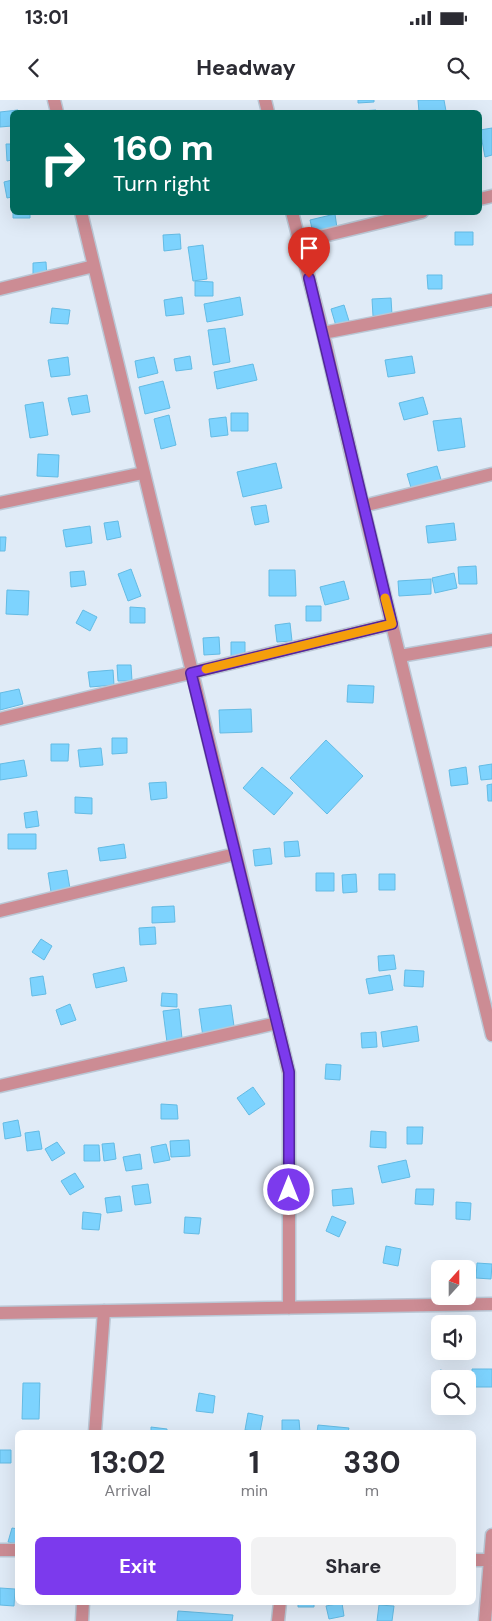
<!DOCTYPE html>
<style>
:root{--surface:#fff;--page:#f2f2f3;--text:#2b2b33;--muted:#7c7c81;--accent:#7c3aed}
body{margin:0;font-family:"DM Sans",sans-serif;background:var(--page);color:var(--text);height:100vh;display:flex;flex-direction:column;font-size:19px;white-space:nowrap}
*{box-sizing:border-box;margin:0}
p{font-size:16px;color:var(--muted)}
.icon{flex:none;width:28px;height:28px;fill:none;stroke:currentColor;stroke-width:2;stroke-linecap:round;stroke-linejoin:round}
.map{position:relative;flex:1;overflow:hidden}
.sheet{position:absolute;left:15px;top:1330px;width:461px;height:175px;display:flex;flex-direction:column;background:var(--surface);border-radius:8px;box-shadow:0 5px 20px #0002}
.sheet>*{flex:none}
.guide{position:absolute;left:10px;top:10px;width:472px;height:105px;border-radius:8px;box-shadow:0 5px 20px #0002;background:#00695c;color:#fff;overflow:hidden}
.needle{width:32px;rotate:21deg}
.tools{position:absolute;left:431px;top:1160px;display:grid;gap:10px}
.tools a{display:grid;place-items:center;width:45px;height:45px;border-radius:8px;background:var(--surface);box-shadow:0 5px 20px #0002;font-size:25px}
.pin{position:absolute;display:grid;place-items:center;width:42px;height:42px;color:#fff;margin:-51px -21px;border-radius:50% 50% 50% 0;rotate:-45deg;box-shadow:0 0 5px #0007}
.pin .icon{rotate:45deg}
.me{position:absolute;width:55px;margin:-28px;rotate:0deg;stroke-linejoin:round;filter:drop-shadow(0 0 4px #0008)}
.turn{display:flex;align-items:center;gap:18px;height:105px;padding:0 20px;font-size:22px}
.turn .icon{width:65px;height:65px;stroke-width:2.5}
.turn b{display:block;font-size:35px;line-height:42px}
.eta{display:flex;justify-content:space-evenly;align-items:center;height:85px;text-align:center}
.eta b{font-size:30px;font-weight:700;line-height:35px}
.button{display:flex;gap:10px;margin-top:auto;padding:10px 20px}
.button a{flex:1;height:58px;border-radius:8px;background:var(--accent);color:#fff;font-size:20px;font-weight:700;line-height:58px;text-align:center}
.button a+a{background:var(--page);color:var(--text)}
.status{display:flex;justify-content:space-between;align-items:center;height:35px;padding:0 25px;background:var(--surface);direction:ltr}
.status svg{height:14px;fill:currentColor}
header{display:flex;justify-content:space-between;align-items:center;height:65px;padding:0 20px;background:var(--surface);font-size:22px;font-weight:700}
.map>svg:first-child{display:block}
</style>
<div class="status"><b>13:01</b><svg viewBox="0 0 49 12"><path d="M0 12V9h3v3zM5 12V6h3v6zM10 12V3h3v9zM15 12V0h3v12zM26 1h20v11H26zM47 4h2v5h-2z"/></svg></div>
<header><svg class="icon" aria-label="back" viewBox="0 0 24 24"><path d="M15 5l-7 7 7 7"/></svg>Headway<svg class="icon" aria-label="search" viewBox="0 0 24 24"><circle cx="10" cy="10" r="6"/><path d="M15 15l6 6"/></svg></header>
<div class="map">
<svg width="492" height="1521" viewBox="0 0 492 1521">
<rect width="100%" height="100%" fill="#e0ebf7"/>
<path fill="#7dd3fe" stroke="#64bbe4" d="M358,0H374V2L358,3Z
M418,0H444L446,11L419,12Z
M18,10L19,12H12V26L0,27V12Z
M376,10L377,12H362L361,11Z
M492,28V55L485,57L480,30Z
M6,44H12V60L7,61Z
M12,80V97L7,98L4,82Z
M13,112H30V118H13Z
M335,114L337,128L313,133L310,120Z
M455,132H473V145H455Z
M180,134L181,149L164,151L163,135Z
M203,145L207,179L193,181L188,147Z
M46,162L47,178L33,179V163Z
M427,175H442V189H428Z
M195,181L213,182V196H195Z
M182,197L184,214L166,216L164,200Z
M240,197L243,215L207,222L204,204Z
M391,198L392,215L373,216L372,199Z
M344,205L349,221L336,226L331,209Z
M52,208L70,210L68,224L50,223Z
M225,228L230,262L213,265L208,230Z
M190,256L192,269L176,271L174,259Z
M412,256L415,273L388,277L385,260Z
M68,257L70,275L51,277L48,260Z
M154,257L158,273L138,278L135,261Z
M253,264L257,280L217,289L214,272Z
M163,281L170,308L145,314L139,287Z
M87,295L90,312L72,315L68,298Z
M423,297L428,314L404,320L399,303Z
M43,302L48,335L30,338L25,305Z
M231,313H248V331H231Z
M169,315L176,345L161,349L154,319Z
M226,317L228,335L211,337L209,319Z
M461,318L465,347L438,351L433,321Z
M38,354L59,355L58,377L37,376Z
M276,363L282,388L243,397L237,372Z
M437,366L442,383L412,391L407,374Z
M266,405L269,422L255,425L251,407Z
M118,421L121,437L107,440L104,423Z
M454,423L456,440L428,443L426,426Z
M90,426L92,443L66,447L63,430Z
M0,437H6L5,451H0Z
M476,466L477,484H459L458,467Z
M131,469L141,496L128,501L118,474Z
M269,470H295L296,496H269Z
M84,471L86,485L71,487L70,472Z
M454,473L457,488L435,493L432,478Z
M431,479V494L399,496L398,481Z
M344,481L349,499L325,505L320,487Z
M7,490L29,491L28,515L6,514Z
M306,506H321V521H306Z
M130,507L145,508V523H130Z
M83,510L97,517L90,531L76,523Z
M290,523L292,541L277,542L275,525Z
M219,537L220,554L204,555L203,538Z
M231,542H245V556H231Z
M117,565H131L132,581H118Z
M113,570L114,585L90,587L88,572Z
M348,585L374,586L373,603L347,602Z
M19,589L23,604L0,610V593Z
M251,609L252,632L220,633L219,610Z
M112,638H127V653L112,654Z
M326,640L363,676L327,714L290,678Z
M51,644H69L68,661H51Z
M101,648L103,665L80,667L78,650Z
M24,660L27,676L0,680V664Z
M492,664V679L481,680L479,666Z
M262,667L293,693L274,715L243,688Z
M466,667L468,684L451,686L449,670Z
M166,682L167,698L151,700L149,683Z
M492,684V701H488L487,685Z
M75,697L92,698V714L75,713Z
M37,711L39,726L26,728L24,713Z
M8,734H36V749H8Z
M298,741L300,756L285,757L284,742Z
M124,744L126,758L100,761L98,748Z
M270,748L272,764L255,766L253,750Z
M67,770L71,795L52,798L48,773Z
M316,773H334V791H316Z
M356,774L357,792L343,793L342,775Z
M379,774H395V790H379Z
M174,806L175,822L152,823V807Z
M155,827L156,844L140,845L139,828Z
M41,839L52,846L44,860L32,852Z
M394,855L396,869L379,871L378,856Z
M124,867L127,881L96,888L93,874Z
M405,870L424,871L423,887L404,886Z
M390,875L393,890L369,894L366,879Z
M43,876L46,894L32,896L30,878Z
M162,893L177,894V907L161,906Z
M70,904L76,920L61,925L56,910Z
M231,905L235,933L203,937L199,909Z
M179,909L183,948L168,950L163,911Z
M417,926L419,941L383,947L381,932Z
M376,932L377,947L362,948L361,933Z
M326,964L341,965L340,980L325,979Z
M253,987L265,1004L249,1015L237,998Z
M161,1004L177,1005L178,1019H161Z
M18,1020L21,1036L5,1039L3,1023Z
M407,1027H423L422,1044H407Z
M39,1031L42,1049L27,1051L25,1033Z
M371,1031L386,1032V1048L370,1047Z
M189,1040L190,1056L171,1057L170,1041Z
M57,1042L65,1053L52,1061L45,1049Z
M114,1043L116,1059L104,1061L102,1044Z
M166,1044L170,1060L154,1063L151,1047Z
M84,1045H99L100,1061H84Z
M140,1054L142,1069L126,1071L123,1057Z
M406,1060L410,1077L382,1083L378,1066Z
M75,1073L84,1087L70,1095L61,1081Z
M148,1084L151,1103L135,1105L132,1086Z
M352,1088L354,1104L333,1106L332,1090Z
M416,1089H434L433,1105L415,1104Z
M120,1096L122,1111L107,1113L105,1098Z
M456,1102L471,1103L470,1120L456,1119Z
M83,1112L101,1114L99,1130L82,1129Z
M332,1116L346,1122L339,1137L326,1131Z
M185,1117L201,1118L199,1134L184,1133Z
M386,1146L401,1149L398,1166L383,1163Z
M477,1163L492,1164L491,1179L476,1178Z
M472,1269H492V1287H472Z
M440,1270L466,1275L465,1279H440V1296L435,1295Z
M23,1283H40L39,1319H22Z
M199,1293L215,1296L213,1313L196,1311Z
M248,1313L263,1316L260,1332L245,1330Z
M282,1320H299L300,1332H282Z
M318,1325L349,1328L348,1332H317Z
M151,1327L167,1329V1332H151Z
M0,1350H11V1363H0Z
M12,1428L18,1429V1444L8,1442Z
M0,1488L15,1489L14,1506L0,1505Z
M298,1502H314V1507H298Z
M342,1503L344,1516L329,1519L326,1506Z
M379,1505L394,1506L392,1521H377Z
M178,1511L233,1515L232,1521H177Z"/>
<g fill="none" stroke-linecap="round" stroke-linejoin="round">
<g stroke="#bac7d5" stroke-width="15">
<path id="minor" d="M54,0L57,12
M265,0L268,12
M480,99L492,96
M81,112L289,973V1208
M292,112L323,233L363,406L492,935
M299,142L422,112
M0,189L94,166
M323,233L492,200
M0,403L143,373
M363,406L492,374
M400,556L492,540
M0,619L392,524
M0,811L235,754
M0,986L277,923
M0,1213L492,1204
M95,1332L104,1211
M0,1450H18
M474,1460H489
M82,1521L83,1502
M278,1521L280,1502
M485,1521L492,1435"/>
</g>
<use href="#minor" stroke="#cc8c94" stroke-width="12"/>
</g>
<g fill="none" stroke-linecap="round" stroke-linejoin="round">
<g stroke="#51269a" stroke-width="12">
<path id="route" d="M289,1090V972L191,573L392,524L309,178"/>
</g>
<use href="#route" stroke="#7c3aed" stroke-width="9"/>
<path stroke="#f59e0b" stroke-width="9" d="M206,569L392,524L385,498"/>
</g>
</svg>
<div class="tools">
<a><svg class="needle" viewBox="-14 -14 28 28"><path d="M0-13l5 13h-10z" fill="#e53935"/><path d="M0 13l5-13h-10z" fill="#7c7c81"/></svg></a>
<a><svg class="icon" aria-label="sound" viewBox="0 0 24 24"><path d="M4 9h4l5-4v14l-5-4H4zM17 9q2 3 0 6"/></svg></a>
<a><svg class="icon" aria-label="search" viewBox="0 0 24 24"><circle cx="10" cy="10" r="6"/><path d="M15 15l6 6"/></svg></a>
</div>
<div class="pin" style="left:309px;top:178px;background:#d93025"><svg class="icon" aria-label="arrive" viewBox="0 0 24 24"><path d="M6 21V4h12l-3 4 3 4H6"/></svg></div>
<svg class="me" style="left:289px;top:1090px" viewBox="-20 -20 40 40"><circle r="17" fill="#7c3aed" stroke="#fff" stroke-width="3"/><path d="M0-11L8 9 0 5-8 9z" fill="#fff"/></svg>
<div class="guide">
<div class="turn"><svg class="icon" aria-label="right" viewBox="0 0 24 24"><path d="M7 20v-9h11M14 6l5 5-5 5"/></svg><div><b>160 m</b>Turn right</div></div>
</div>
<section class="sheet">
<div class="eta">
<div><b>13:02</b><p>Arrival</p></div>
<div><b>1</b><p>min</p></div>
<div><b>330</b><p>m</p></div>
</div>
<div class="button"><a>Exit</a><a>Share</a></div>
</section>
</div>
